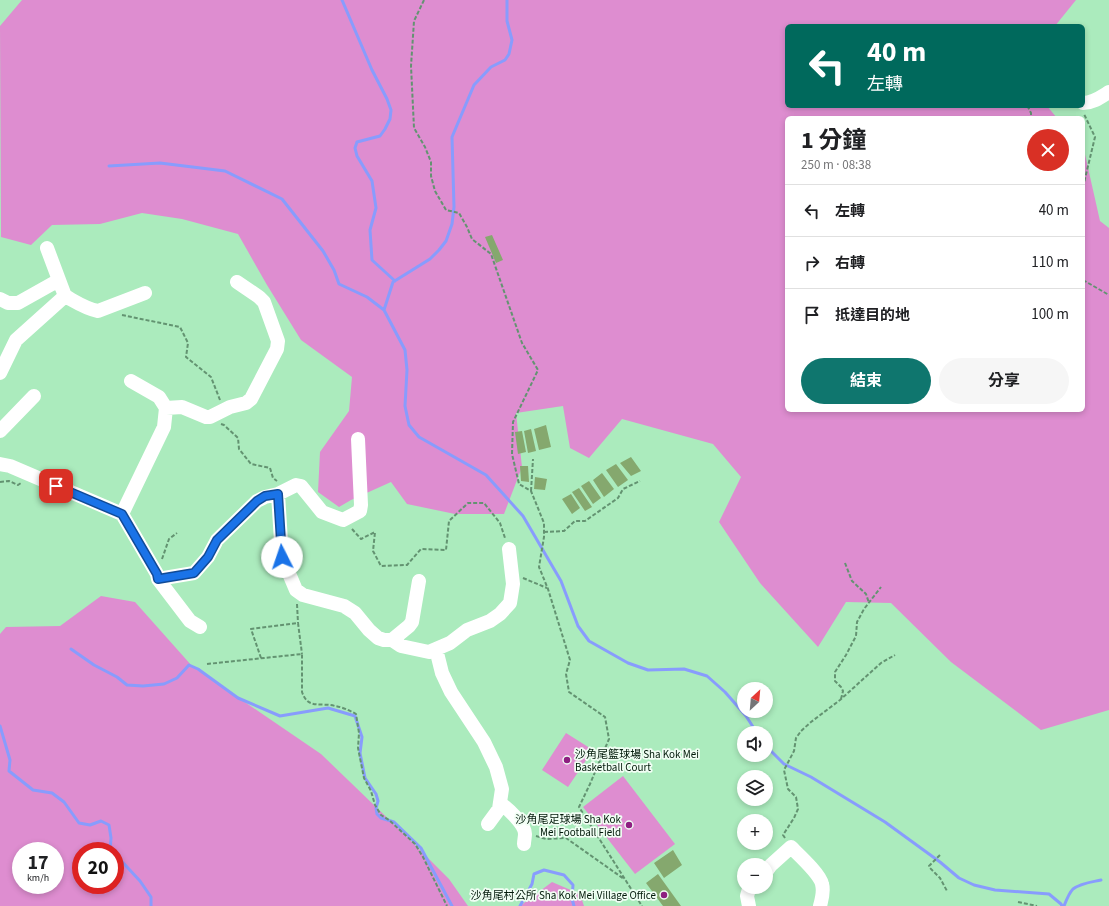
<!DOCTYPE html>
<html lang="zh-TW">
<meta charset="utf-8">
<style>
:root{--surface:#fff;--page:#f6f6f6;--text:#202124;--muted:#757577;--line:#e0e0e0;--accent:#0f766e}
body{margin:0;font-family:"Source Sans 3","Noto Sans TC",sans-serif;background:var(--page);color:var(--text);height:100vh;display:flex;flex-direction:column;font-size:15px;white-space:nowrap}
*{box-sizing:border-box;margin:0}
p{font-size:13px;color:var(--muted)}
.icon{flex:none;width:22px;height:22px;fill:none;stroke:currentColor;stroke-width:2;stroke-linecap:round;stroke-linejoin:round}
.map{position:relative;flex:1;overflow:hidden}
.panel{position:absolute;left:785px;top:116px;width:300px;height:296px;display:flex;flex-direction:column;background:var(--surface);border-radius:6px;box-shadow:0 2px 6px #0003}
.panel>*{flex:none}
.hud{position:absolute;left:785px;top:24px;width:300px;height:84px;border-radius:6px;box-shadow:0 2px 6px #0003;background:#00695c;color:#fff;overflow:hidden}
.needle{width:26px;rotate:26deg}
.tools{position:absolute;left:737px;top:682px;display:grid;gap:8px}
.tools a{display:grid;place-items:center;width:36px;height:36px;border-radius:50%;background:var(--surface);box-shadow:0 2px 6px #0003;font-size:20px}
.speed{position:absolute;left:12px;top:842px;display:flex;gap:8px;font-size:20px;font-weight:700;text-align:center}
.speed>*{display:grid;place-content:center;width:52px;height:52px;border-radius:50%;background:var(--surface);box-shadow:0 2px 6px #0003;line-height:1}
.speed small{font-size:10px;font-weight:400}
.speed .limit{border:6px solid #d22;background:#fff;color:#111}
.pin{position:absolute;display:grid;place-items:center;width:34px;height:34px;color:#fff;margin:-17px;border-radius:8px;box-shadow:0 2px 6px #0006}
.me{position:absolute;width:44px;margin:-22px;rotate:356deg;stroke-linejoin:round;filter:drop-shadow(0 0 3px #0008)}
.turn{display:flex;align-items:center;gap:14px;height:84px;padding:0 16px;font-size:18px}
.turn .icon{width:52px;height:52px;stroke-width:2.5}
.turn b{display:block;font-size:28px;line-height:34px}
.round{display:grid;place-items:center;flex:none;width:42px;height:42px;border-radius:21px;background:var(--page)}
.overview{display:flex;align-items:center;justify-content:space-between;height:68px;padding:0 16px}
h1{font-size:24px;font-weight:700;line-height:30px}
.action{display:flex;gap:8px;margin-top:auto;padding:8px 16px}
.action a{flex:1;height:46px;border-radius:24px;background:var(--accent);color:#fff;font-size:16px;font-weight:700;line-height:46px;text-align:center}
.action a+a{background:var(--page);color:var(--text)}
ul{padding:0;list-style:none}
li{display:flex;align-items:center;gap:12px;height:52px;padding:0 16px;border-top:1px solid var(--line)}
li div{flex:1}
li b{display:block;font-size:15px}
li em{font-style:normal}
.map>svg:first-child{display:block}
</style>
<div class="map">
<svg width="1109" height="906" viewBox="0 0 1109 906">
<rect width="100%" height="100%" fill="#abebbd"/>
<path fill="#de8dd0" fill-rule="evenodd" d="M22,0H1076L1055,26H787V106H1047L1057,118H787V410H1083V148L1084,150L1100,221L1109,228V710L1041,730L951,662L891,603L846,602L818,647L760,583L719,522L741,477L713,444L622,419L589,458L570,448L563,406L516,413L522,467L504,514H455L407,504L391,482L351,500L339,507L318,492L320,452L349,411L352,377L301,340L267,285L238,234L182,219L142,213L100,224L52,225L31,245L1,237L0,26Z
M101,596L135,602L192,666L321,754L403,833L449,879L468,906H0V634L6,627L60,626ZM21,851H55V885H21ZM81,851H115V885H81Z
M566,733L593,750L568,787L542,770Z
M623,776L675,844L635,874L583,807Z
M552,882L580,894L584,906H520Z"/>
<g fill="none" stroke-linecap="round" stroke-linejoin="round">
<path stroke="#889cfd" stroke-width="3" d="M342,0L372,70L387,99L391,110L390,119L385,129L380,136L357,142L355,148L357,156L372,181L376,208L370,230L372,260L395,281
M109,166L160,163L225,171L282,199L323,251L334,270L339,284L367,297L384,310L405,350L407,370L405,406L409,425L419,437L486,475L523,516L561,581L578,626L589,641L628,663L648,670L684,669L707,676L725,692L746,716L757,733
M384,310L393,282L430,259L439,250L446,241L452,224L454,207L452,137L474,85L491,67L505,60L509,54L512,40L507,21V0
M71,649L94,665L117,677L127,685L143,686L164,684L177,678L189,665L198,669L238,698L280,716L328,708L355,716L362,737L360,753L365,778L376,794L378,801L376,808L377,814L381,818L394,822L421,848L452,906
M0,726L10,760L9,771L33,790L52,793L64,802L79,823L90,825L101,821L109,825L111,838L110,850L112,851
M766,746L784,764L811,777L885,822L940,862L959,878L974,885L995,890L1049,894L1061,904L1062,906
M115,854L140,881L151,897V906
M520,906L532,884L534,874L544,870L564,875L573,885L572,899L574,906
M1064,906C1066,901 1069,893 1073,889C1081,883 1092,882 1101,880"/>
</g>
<path fill="#85a86e" d="M492,235L503,260L496,263L485,237Z
M546,425L551,447L539,450L534,429Z
M531,429L536,451L528,453L524,431Z
M522,431L526,452L518,454L515,432Z
M631,457L641,471L631,476L620,463Z
M616,464L628,480L618,487L606,470Z
M520,466H528L529,482L521,481Z
M602,473L614,489L604,497L593,480Z
M535,477L547,479L545,490L534,489Z
M589,481L601,498L593,504L581,486Z
M579,488L592,507L585,511L572,492Z
M571,494L580,508L572,514L562,499Z
M673,850L682,865L664,878L654,863Z
M658,874L681,906H663L646,883Z"/>
<g fill="none" stroke-linecap="round" stroke-linejoin="round">
<path stroke="#639371" stroke-width="2" stroke-dasharray="4 2" stroke-linecap="butt" d="M424,0L414,21L411,66L414,128L425,147L431,162V176L435,191L446,210L459,213L467,227L472,239L491,254L522,343L538,370L513,422L512,454L519,484L531,491L544,523V537L539,567L548,589L570,660L566,674L569,692L605,717L609,739L590,784L579,807L642,906
M1029,106L1028,107L1031,113V118
M1083,187L1095,137L1084,114
M1083,280L1109,295
M122,315L180,327L188,343L186,357L211,377L220,400
M221,424L224,425L238,438L239,449L251,464L270,468L273,478L277,481
M0,482L9,481L18,485L21,483
M531,491L533,459
M352,529L361,539L375,532L373,551L381,566L407,565L421,549L446,550L449,521L468,503H484L500,523L505,538
M544,532L564,531L575,521H585L618,498L623,489L640,481
M162,559L169,539L177,533
M845,563L852,581L866,594L869,603
M523,578L547,588
M297,604L298,623
M261,658L251,629L298,623L302,654
M207,664L302,654V692C308,710 321,702 335,706C342,707 349,710 356,714L359,733L358,748L364,778L371,791L375,805L381,815L389,820L415,844L423,857L447,906
M841,699L843,691L841,687L835,681V672L846,655L856,636L857,622L864,609L881,587
M536,836L546,839L566,838L624,879
M785,838L783,835L794,818L798,809L796,797L788,789L784,770L794,751L796,738L801,731L811,722L840,700L881,663L895,655
M940,855L929,866L930,868L940,878L947,891
M1018,902L1037,906"/>
<path stroke="#fff" stroke-width="14" d="M1083,103C1093,103 1101,97 1109,92
M65,296C76,302 86,309 98,311L145,293
M0,299L8,303H18L59,280
M0,373L16,340L65,296L47,248
M166,408L182,407L206,417H210L230,407L246,403L251,399L277,349L278,341L264,302L259,297L237,282
M0,431L34,396
M0,464L10,466L122,514L157,574L158,579L190,621L200,627
M278,494L296,485L301,486L322,512L343,520L360,511L361,505L358,439
M122,514L164,427L166,408L159,397L131,381
M158,579L194,573L208,557L217,540L257,501L265,497L278,494L282,557L296,590L303,595L344,606L355,613L369,630L378,638L384,640H392L409,626L412,622L419,581
M392,640L401,646L429,652L450,643L467,630L490,621L500,614L510,603L513,584L509,549
M436,649L442,673L451,692L484,742L496,767L502,789L499,809L488,824
M500,803C508,809 525,824 525,834C525,837 524,841 524,844
M766,872L771,865L791,847C799,855 820,874 822,884C824,891 822,899 820,906
M749,906L747,896L749,889L752,887"/>
</g>
<g fill="none" stroke-linecap="round" stroke-linejoin="round">
<g stroke="#114b97" stroke-width="10">
<path id="route" d="M56,486L122,514L157,574L158,579L194,573L208,557L217,540L257,501L265,496L278,494L282,557"/>
</g>
<use href="#route" stroke="#1a73e8" stroke-width="7"/>
</g>
<g fill="#8e1f81" stroke="#f1fef4" stroke-width="1.5">
<circle cx="567" cy="760" r="4"/>
<circle cx="629" cy="825" r="4"/>
<circle cx="664" cy="895" r="4"/>
</g>
<g text-anchor="middle" stroke-width="3.5" stroke-linejoin="round" paint-order="stroke">
<g font-size="11" fill="#011909" stroke="#f1fef4" text-anchor="end">
<text x="575" y="758" text-anchor="start">沙角尾籃球場 Sha Kok Mei<tspan x="575" dy="13">Basketball Court</tspan></text>
<text x="621" y="823">沙角尾足球場 Sha Kok<tspan x="621" dy="13">Mei Football Field</tspan></text>
<text x="656" y="899">沙角尾村公所 Sha Kok Mei Village Office</text>
</g>
</g>
</svg>
<div class="tools">
<a><svg class="needle" viewBox="-14 -14 28 28"><path d="M0-13l5 13h-10z" fill="#e53935"/><path d="M0 13l5-13h-10z" fill="#757577"/></svg></a>
<a><svg class="icon" aria-label="sound" viewBox="0 0 24 24"><path d="M4 9h4l5-4v14l-5-4H4zM17 9q2 3 0 6"/></svg></a>
<a><svg class="icon" aria-label="layers" viewBox="0 0 24 24"><path d="M12 4l9 5-9 5-9-5zM3 14l9 5 9-5"/></svg></a>
<a>+</a>
<a>−</a>
</div>
<div class="speed"><div>17<small>km/h</small></div><div class="limit">20</div></div>
<div class="pin" style="left:56px;top:486px;background:#d93025"><svg class="icon" aria-label="arrive" viewBox="0 0 24 24"><path d="M6 21V4h12l-3 4 3 4H6"/></svg></div>
<svg class="me" style="left:282px;top:557px" viewBox="-20 -20 40 40"><circle r="19" fill="#fff"/><path d="M0-13L10 11 0 6-10 11z" fill="#1a73e8"/></svg>
<div class="hud">
<div class="turn"><svg class="icon" aria-label="left" viewBox="0 0 24 24"><path d="M17 20v-9H6M10 6l-5 5 5 5"/></svg><div><b>40 m</b>左轉</div></div>
</div>
<section class="panel">
<div class="overview"><div><h1>1 分鐘</h1><p>250 m · 08:38</p></div><a class="round" style="background:#d93025;color:#fff"><svg class="icon" aria-label="close" viewBox="0 0 24 24"><path d="M6 6l12 12M18 6L6 18"/></svg></a></div>
<ul>
<li><svg class="icon" aria-label="left" viewBox="0 0 24 24"><path d="M17 20v-9H6M10 6l-5 5 5 5"/></svg><div><b>左轉</b></div><em>40 m</em></li>
<li><svg class="icon" aria-label="right" viewBox="0 0 24 24"><path d="M7 20v-9h11M14 6l5 5-5 5"/></svg><div><b>右轉</b></div><em>110 m</em></li>
<li><svg class="icon" aria-label="arrive" viewBox="0 0 24 24"><path d="M6 21V4h12l-3 4 3 4H6"/></svg><div><b>抵達目的地</b></div><em>100 m</em></li>
</ul>
<div class="action"><a>結束</a><a>分享</a></div>
</section>
</div>
